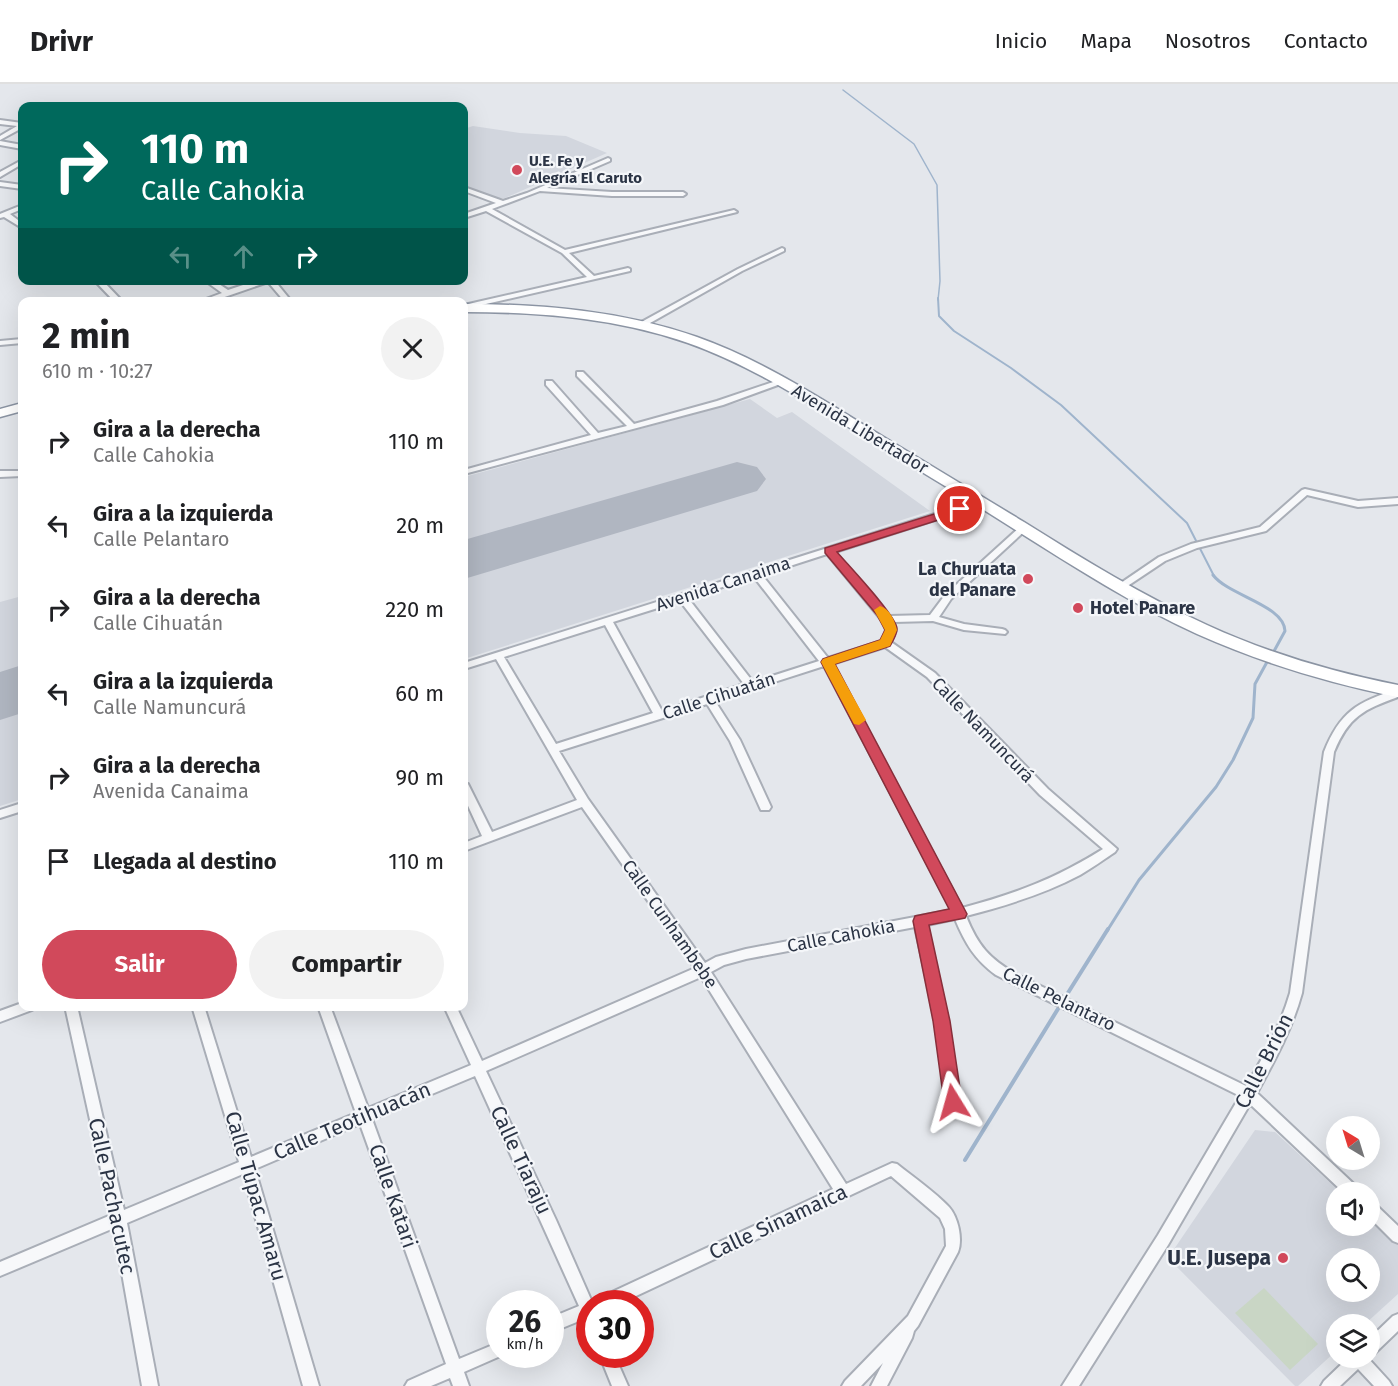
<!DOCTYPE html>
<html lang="es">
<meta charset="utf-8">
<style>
:root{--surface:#fff;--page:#f2f2f2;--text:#202124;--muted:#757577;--line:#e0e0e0;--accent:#d1495b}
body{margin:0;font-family:"Fira Sans",sans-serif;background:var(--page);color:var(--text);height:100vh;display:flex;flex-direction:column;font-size:22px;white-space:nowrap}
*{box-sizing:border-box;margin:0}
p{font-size:20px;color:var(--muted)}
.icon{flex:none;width:33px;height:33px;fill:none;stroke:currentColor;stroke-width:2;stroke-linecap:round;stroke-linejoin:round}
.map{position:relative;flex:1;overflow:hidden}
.drawer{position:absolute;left:18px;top:213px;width:450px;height:714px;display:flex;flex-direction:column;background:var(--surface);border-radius:12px;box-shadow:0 6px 24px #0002}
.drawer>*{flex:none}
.banner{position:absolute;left:18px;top:18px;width:450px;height:183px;border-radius:12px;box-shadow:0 6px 24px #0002;background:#00695c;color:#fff;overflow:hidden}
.needle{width:39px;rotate:322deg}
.controls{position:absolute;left:1326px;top:1032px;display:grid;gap:12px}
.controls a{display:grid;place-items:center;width:54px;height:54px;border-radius:50%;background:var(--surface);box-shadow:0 6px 24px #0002;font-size:30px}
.speed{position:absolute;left:486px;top:1206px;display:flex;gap:12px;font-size:30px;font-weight:700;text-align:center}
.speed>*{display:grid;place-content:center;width:78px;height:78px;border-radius:50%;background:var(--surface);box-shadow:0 6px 24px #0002;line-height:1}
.speed small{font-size:15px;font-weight:400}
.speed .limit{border:9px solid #d22;background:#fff;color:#111}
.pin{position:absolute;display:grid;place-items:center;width:51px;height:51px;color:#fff;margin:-26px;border:3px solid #fff;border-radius:50%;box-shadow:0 2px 6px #0007}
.me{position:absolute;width:66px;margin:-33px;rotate:352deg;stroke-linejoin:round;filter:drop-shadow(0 0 4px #0008)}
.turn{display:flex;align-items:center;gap:21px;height:126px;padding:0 24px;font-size:27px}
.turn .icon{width:78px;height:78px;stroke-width:2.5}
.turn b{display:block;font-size:42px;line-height:51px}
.lanes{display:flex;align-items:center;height:57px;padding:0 24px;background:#0003;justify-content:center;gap:30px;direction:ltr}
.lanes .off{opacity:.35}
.round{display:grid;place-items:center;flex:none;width:63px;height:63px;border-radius:32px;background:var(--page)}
.overview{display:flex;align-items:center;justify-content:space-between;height:102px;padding:0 24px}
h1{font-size:36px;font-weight:700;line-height:45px}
.primary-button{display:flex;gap:12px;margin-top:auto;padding:12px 24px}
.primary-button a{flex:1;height:69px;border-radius:36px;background:var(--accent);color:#fff;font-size:24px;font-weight:700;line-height:69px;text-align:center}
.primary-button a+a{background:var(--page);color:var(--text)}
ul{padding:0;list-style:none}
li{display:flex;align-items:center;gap:18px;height:84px;padding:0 24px}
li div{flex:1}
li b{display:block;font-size:22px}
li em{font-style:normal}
header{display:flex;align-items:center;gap:36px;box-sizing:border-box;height:84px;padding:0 30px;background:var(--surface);border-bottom:2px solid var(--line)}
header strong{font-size:28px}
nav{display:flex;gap:33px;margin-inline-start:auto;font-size:21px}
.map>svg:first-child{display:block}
</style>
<header>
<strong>Drivr</strong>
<nav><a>Inicio</a><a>Mapa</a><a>Nosotros</a><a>Contacto</a></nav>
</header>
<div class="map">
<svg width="1398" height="1302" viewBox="0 0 1398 1302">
<rect width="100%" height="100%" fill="#e4e7ec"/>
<path fill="#d2d6de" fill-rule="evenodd" d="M473,42L520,49L566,52L607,69L505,114H499L464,102V45Z
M750,315L777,334L792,328L930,427L464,575V393Z
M22,512V715L0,722V518Z
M1255,1046L1275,1048L1340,1108H1336V1142H1370V1135L1398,1161V1210L1365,1240H1336V1267L1298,1302H1295L1168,1174ZM1336,1174H1370V1208H1336Z"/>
<path fill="#c9d6c5" d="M1264,1204L1318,1260L1290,1286L1235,1229Z"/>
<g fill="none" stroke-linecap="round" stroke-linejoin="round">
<path stroke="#9fb4cc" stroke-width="1.5" d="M843,6L914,60L937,101L940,197L938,216"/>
<path stroke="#9fb4cc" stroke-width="2" d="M938,214L939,232L954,247L1011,284L1061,321L1187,439L1214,492"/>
<path stroke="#9fb4cc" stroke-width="3" d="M1213,491C1229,512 1284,521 1285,547L1273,569
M1107,847L1139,796L1216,703L1233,676L1253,634L1255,600L1267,578"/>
<path stroke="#9fb4cc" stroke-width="4" d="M1066,912L1108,845
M965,1076L1061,920"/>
<path fill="#b0b6c1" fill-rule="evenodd" d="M737,378L757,383L766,395L757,407L464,495V456Z
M22,581V629L0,636V588Z"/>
<g stroke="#a9aeb7" stroke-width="4">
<path id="minor" d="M0,36L22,39V44L0,56V52L17,42L0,40Z
M0,57L22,61V65L0,61Z
M608,74L610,75V77L547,104L612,108H683L686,110L683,112H612L540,107L492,125L565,166L734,126L737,128L569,169L594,192L628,184L630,185V187L464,225V221L587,193L562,169L486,127L464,134V130L496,119L464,107V103L503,117L527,109Z
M22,76V80L0,93V88Z
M0,98L22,101V105L0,102Z
M22,121V125L10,130L22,139V144L4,133L0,134V130Z
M782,164L784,165V167L742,187L643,243L636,241L738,185Z
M94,196H102L123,218H115Z
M204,196H213L228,206L258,196H274L292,218H285L268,198L210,218H198L222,209Z
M22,255V259L0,261V257Z
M577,288H583L634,340L717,317L779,296H782L786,298L723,321L464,390V386L591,351L546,301V297H552L598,349L627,342L577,292Z
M0,387H22V392L0,393Z
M1305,405L1358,417L1398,414V420L1358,423L1307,411L1266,447L1197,464L1165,477L1123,505H1117L1115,503L1159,473L1191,460L1260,443L1302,406Z
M982,415L985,416V420L835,468L889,532L930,531L945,511L1021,442H1027L1028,444L951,515L939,533L964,540L1002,545L1005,546L1007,548L1005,550L964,546L933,537L894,538L896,546L891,558L935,589L1048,705L1117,765L1115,768C1103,776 1092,784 1080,791C1044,810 1005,822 966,832C978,862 989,874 1016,890L1246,1002C1264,972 1280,943 1290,909L1324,668C1340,628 1357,618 1398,605V613C1363,626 1349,632 1334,668L1302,909C1292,945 1275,976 1257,1009L1357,1103L1359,1108H1343L1250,1020L1168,1161L1079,1302H1062L1158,1151L1240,1012L996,891C975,876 965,859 955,835L927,841L948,937L960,1018L958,1022L953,1024L948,1022L946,1018L936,937L915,843L746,875L724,881L711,888L846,1100L892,1079L897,1080C913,1093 935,1108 949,1123C958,1133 963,1155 958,1168L918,1242L914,1247L912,1254L887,1302H871L883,1279L861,1302H842L845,1297L908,1232L946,1162L945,1145L940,1134L891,1092L619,1220H595L597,1215L833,1105L701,893L486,987L556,1136L592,1218L595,1220H590V1238L584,1235L550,1249V1234L579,1222L475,992L372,1035L459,1275L500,1258V1270H505L464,1288L469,1302H453L450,1294L431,1302H405L408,1297L446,1280L360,1040L255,1085L319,1302H303L243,1090L127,1139L158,1302H142L114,1144L0,1192V1178L111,1131L65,922H77L124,1126L239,1078L192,922H204L251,1073L356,1029L318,922H330L368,1024L471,981L444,922H456L482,977L695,884L582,723L464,767V759L482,752L464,713V699L468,700L492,748L577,716L496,575L464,585V579ZM827,470L884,539L886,546L882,557L828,574L762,491ZM754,493L819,577L753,598L688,514ZM680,517L744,600L662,627L613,538ZM605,541L653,629L556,660L504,573ZM885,563L927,593L1040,711L1103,765C1055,795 1017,809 962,824L832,580ZM824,582L952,826L746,865L716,873L705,879L588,715L559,667L707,620L730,657L761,726H769L771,723L740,656L715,617Z
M22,719V727L0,734V726Z
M22,919V922H34L32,926L0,938V927Z
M1370,1118L1375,1120L1398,1142V1159L1393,1157L1370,1134Z
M1398,1230V1247L1375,1269L1370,1271V1254L1393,1232Z
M599,1270H614L628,1302H612Z
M1348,1274H1368L1389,1297L1392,1302H1374L1358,1285L1340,1302H1321L1324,1297Z"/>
</g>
<g stroke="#8b94a3" stroke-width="3">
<path id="trunk" d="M464,220C543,220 622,227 697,253C765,277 826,318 887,355C933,383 978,410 1024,438C1083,475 1143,512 1207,541C1268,569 1332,588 1398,601V613C1329,599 1262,579 1197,550C1133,521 1073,482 1014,445C969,416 923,389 878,361C816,324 756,283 688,259C616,234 539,228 464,228Z
M22,319V327L0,333V325Z"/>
</g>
<use href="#minor" fill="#f7f8fa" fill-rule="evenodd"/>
<use href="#trunk" fill="#fff" fill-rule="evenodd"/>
</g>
<path fill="#d1495b" stroke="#882f3b" stroke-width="1.5" d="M960,422L964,423V428L837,468C847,480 897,532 897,545C897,550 893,557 890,562L835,580L967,830L965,834L929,841L950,937L962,1018L959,1024L953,1026L947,1024L944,1018L933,937L913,837L915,832L949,825L821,578L823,575L880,556L885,546L877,531L825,469V464Z"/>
<path fill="#f59e0b" d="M880,522C890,525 895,537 897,546L890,562L835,580L866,636L859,641L854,640L821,578L823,575L880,556L885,546L874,526Z"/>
<g fill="#d1495b" stroke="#f4f6f9" stroke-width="2">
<circle cx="517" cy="86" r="6"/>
<circle cx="1028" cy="495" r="6"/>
<circle cx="1078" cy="524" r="6"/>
<circle cx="1283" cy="1174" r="6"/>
</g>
<g text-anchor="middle" stroke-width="4.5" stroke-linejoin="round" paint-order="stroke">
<g font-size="15" font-weight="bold" fill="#2b3445" stroke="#f4f6f9" text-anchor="start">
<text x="529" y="82">U.E. Fe y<tspan x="529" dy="17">Alegría El Caruto</tspan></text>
</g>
<g font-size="18" fill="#2b3445" stroke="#f4f6f9">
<text transform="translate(860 345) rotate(31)" y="6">Avenida Libertador</text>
<text transform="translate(723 500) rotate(-18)" y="6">Avenida Canaima</text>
<text transform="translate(719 612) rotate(-18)" y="6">Calle Cihuatán</text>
<text transform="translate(983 646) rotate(46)" y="6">Calle Namuncurá</text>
<text transform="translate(670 840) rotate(55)" y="6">Calle Cunhambebe</text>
<text transform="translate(841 852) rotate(-11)" y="6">Calle Cahokia</text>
<text transform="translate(1059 915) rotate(26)" y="6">Calle Pelantaro</text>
</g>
<g font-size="18" font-weight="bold" fill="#2b3445" stroke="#f4f6f9" text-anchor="end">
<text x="1016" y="491">La Churuata<tspan x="1016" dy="21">del Panare</tspan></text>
<text x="1090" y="530" text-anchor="start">Hotel Panare</text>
</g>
<g font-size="21" fill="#2b3445" stroke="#f4f6f9">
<text transform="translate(1264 977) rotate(-63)" y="7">Calle Brión</text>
<text transform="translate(352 1037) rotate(-23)" y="7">Calle Teotihuacán</text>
<text transform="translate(521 1076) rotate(65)" y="7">Calle Tiaraju</text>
<text transform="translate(112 1112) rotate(78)" y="7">Calle Pachacutec</text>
<text transform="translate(256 1112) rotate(74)" y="7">Calle Túpac Amaru</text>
<text transform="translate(393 1112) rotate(71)" y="7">Calle Katari</text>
<text transform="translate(778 1138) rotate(-25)" y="7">Calle Sinamaica</text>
</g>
<g font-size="21" font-weight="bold" fill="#2b3445" stroke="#f4f6f9" text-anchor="end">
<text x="1271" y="1181">U.E. Jusepa</text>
</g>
</g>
</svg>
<div class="controls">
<a><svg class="needle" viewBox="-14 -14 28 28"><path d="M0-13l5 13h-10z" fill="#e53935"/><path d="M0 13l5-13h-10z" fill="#757577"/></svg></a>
<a><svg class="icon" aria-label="sound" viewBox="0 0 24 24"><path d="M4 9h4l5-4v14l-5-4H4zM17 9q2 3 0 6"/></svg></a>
<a><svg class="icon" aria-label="search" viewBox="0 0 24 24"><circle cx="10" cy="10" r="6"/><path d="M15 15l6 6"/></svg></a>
<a><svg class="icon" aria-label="layers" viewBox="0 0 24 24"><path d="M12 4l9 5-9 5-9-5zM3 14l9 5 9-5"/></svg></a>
</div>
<div class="speed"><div>26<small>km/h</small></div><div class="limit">30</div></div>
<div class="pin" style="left:960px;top:425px;background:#d93025"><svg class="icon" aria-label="arrive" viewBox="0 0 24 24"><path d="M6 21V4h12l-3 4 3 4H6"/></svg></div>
<svg class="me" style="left:953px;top:1018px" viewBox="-20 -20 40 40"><path d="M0-17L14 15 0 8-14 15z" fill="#d1495b" stroke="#fff" stroke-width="4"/></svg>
<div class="banner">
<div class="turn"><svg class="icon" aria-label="right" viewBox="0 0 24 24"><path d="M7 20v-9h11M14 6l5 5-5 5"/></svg><div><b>110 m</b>Calle Cahokia</div></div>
<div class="lanes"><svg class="icon off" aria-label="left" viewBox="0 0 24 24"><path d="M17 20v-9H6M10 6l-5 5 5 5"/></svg><svg class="icon off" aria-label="ahead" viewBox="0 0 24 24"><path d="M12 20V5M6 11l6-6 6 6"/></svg><svg class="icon" aria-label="right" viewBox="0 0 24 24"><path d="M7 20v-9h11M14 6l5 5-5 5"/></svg></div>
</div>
<section class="drawer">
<div class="overview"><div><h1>2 min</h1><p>610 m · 10:27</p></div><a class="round"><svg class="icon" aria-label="close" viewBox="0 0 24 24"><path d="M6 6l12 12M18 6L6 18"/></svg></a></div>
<ul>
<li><svg class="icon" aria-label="right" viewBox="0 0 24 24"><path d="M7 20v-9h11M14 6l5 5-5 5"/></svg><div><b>Gira a la derecha</b><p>Calle Cahokia</p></div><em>110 m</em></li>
<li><svg class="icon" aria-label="left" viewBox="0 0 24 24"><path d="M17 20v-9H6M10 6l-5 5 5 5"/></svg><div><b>Gira a la izquierda</b><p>Calle Pelantaro</p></div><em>20 m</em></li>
<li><svg class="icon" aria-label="right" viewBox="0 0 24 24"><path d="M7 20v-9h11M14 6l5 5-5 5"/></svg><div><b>Gira a la derecha</b><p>Calle Cihuatán</p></div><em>220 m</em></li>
<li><svg class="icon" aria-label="left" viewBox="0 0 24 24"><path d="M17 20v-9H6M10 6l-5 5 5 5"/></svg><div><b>Gira a la izquierda</b><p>Calle Namuncurá</p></div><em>60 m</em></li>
<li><svg class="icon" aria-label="right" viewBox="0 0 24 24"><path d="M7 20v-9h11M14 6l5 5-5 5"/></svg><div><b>Gira a la derecha</b><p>Avenida Canaima</p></div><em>90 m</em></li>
<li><svg class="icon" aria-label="arrive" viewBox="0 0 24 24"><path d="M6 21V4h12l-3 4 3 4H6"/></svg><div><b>Llegada al destino</b></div><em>110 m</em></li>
</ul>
<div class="primary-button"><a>Salir</a><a>Compartir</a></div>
</section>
</div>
